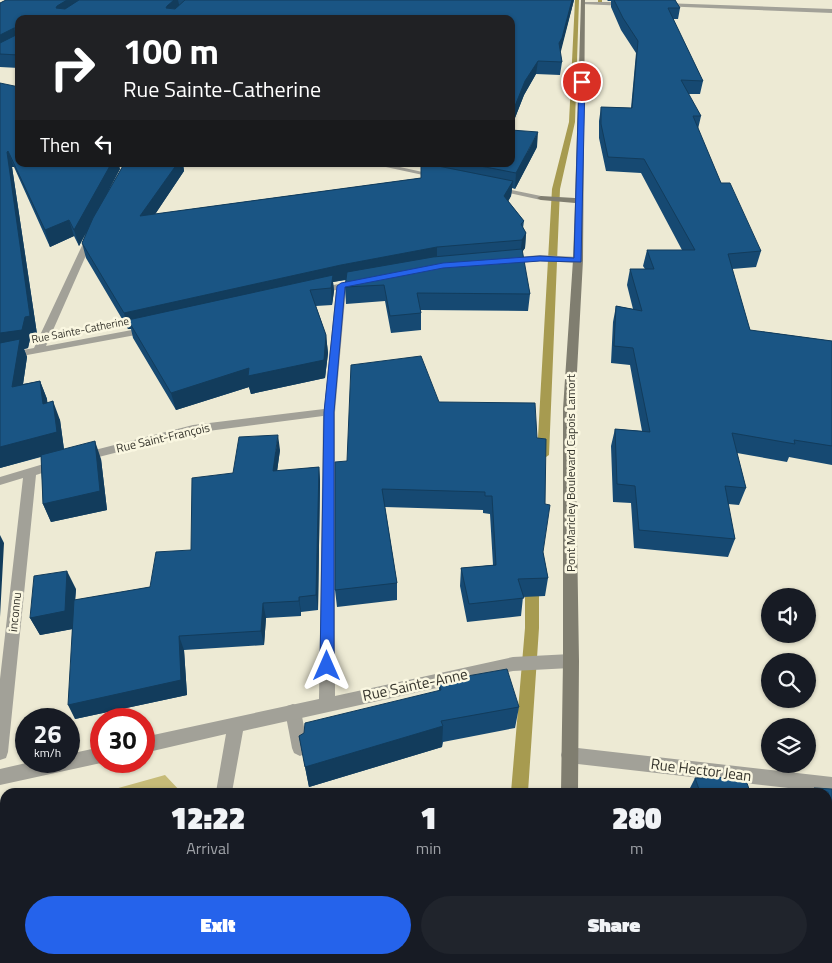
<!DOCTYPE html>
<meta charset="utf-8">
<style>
:root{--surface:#171b24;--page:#20242c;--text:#f1f3f6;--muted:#9ea1a6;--accent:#2563eb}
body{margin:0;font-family:"Titillium Web",sans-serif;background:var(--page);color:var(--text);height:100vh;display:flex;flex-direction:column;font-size:19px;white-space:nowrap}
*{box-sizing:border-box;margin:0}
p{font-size:16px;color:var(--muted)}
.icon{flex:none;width:28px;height:28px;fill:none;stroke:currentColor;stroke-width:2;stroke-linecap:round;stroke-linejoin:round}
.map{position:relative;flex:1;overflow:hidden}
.side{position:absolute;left:0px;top:788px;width:832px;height:176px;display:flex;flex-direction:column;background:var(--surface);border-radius:15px 15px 0 0;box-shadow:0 1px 4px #0004}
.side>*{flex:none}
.banner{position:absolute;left:15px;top:15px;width:500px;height:152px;border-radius:10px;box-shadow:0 1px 4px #0004;background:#202124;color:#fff;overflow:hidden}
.tools{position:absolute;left:761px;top:588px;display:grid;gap:10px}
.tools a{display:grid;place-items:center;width:55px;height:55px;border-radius:50%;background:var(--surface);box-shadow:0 1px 4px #0004;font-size:25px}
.speed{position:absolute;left:15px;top:708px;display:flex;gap:10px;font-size:25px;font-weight:700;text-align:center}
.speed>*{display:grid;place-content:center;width:65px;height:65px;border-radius:50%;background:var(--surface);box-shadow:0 1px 4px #0004;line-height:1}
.speed small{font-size:12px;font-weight:400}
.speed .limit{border:8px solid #d22;background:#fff;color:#111}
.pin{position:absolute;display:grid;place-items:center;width:42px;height:42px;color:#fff;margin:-21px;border:2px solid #fff;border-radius:50%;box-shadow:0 1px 5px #0007}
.me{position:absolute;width:55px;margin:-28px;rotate:0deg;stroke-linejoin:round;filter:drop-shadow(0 0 4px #0008)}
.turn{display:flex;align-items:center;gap:18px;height:105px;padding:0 25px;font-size:22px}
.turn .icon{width:65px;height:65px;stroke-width:2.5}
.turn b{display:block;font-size:35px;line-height:42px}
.then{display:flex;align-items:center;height:48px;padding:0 25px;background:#0003;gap:10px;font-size:19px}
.eta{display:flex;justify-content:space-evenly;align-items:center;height:85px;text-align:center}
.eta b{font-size:30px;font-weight:800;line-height:35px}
.cta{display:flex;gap:10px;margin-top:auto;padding:10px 25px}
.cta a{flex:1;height:58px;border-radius:30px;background:var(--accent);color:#fff;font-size:20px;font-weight:800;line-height:58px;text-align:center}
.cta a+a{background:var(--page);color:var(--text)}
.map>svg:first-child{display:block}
</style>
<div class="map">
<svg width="832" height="963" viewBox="0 0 832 963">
<rect width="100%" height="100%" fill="#edead4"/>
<path fill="#c6bb78" d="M165,775L181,792H104Z
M5,821V959H171L170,963H0V823Z"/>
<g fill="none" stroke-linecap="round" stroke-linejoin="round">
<path fill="#a79b50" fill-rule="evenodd" d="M575,0H579L575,122L560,189L549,455L543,459L537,455L552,189L569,122Z
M598,0H602V2L598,3Z
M532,574L537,575L539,579V628L528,792H511L525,628V579L527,575Z"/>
<path fill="#a2a198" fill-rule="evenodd" d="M293,704L299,706L301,711L308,748L306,753L300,756L294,753L292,748L285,711L287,706Z"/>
<path fill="#a2a198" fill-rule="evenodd" d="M583,2H627L630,4L627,6L581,4Z
M662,3L832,9V13L660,6Z
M372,164H386L441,176L437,178Z
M493,186L541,196L545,198L541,200L496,190L492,188Z
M91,232L95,235L46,346L148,327L153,330L152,332L0,360V354L34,348L87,235Z
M540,255L578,257L583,260L578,263L540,261L508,264L503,261L508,258Z
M360,279L365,282L363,284L346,288L335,412V696L513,657L571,654L576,656L579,661L576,666L571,668L513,671L243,731L232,792H216L226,734L144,753V737L319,699L323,416L193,433L83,461L77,457L83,453L193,425L324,409L336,290L319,294L314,291L316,289Z
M57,460L61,461L63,464L61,467L36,475L8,752L6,758L0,760V679L23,478L0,485V477Z
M101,747V761H105L101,763L0,785V769L35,761H69V754Z
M569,747L832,777V793L569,763L563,761L561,755L563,749Z
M187,959H207L206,963H186Z"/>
<path fill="#807e70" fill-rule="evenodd" d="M581,0H585L583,260L575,409L579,661L578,792H561L563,661V409L573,260L575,203L541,200L537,198L541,196L575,198Z
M556,959H576V963H556Z"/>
</g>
<path fill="#164972" d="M6,0H574L560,52L562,62L560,75L536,74L524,95L511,128V19H19V68L0,67V3Z
M607,0H675L680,8L678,19H673L703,81L700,94H688L701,116L698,129L721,183L761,251L756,267L732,269L750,330L832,341V465L789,457L787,462L737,453L746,488L739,505L728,504L735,539L728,557L634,548L631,503L613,502L611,446L615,429L642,431L630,365L611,363L613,322L616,306L633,309L627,285L630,269H645L643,266L647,250H682L641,173L606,171L599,138V121L601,107L631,108L636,53L621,30L611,7V1H608Z
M0,83L120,169L107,193L124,164H183L184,171L155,214L421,178L430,164H511L537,147L515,189L512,188L511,196L508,201L524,221L523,228L526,233L525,248L522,252L530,294L528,311L421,310V330L391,333L385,301L346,304L345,287L346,280L333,282L334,291L332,305L316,306L326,335L328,353L325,378L251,394L249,387L176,410L133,338L131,329H128L86,258L82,243L86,233L79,246L74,236L50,247L14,167H12L37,334L31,335L28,348L24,349L27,357L23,384L40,381L47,399V403L60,420L64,449L101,459L107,510L51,522L43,504L41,457L0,468Z
M439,402L543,552L548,578L545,596L523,597L521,616L467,622L460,586L461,568L493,565L490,514L483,513V510L385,507L397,583V600L337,607L335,590L347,461Z
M280,450L277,471L319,467L320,481L318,610L301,612V616L266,618L264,645L184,650L187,695L75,719L72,629L40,635L30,618L76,589L75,600L150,587L191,550L233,473Z
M439,681L519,707L515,728L443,742L442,747L309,787L299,736L439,691Z
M695,778L750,792H688Z
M814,788L832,789V884H828V792H811Z
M667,959H750L752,963H669Z"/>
<path fill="#123c5c" d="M67,0H89L60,17L56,8L57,6Z
M174,0H178L180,9L166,8L167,6Z
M572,0H574L561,51L557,56L559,43Z
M14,28L18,40L0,50V35Z
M538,61L536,74L524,95L511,128V116L525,81Z
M538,132L537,147L515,189L516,173Z
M8,151L14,167H12L37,334L31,335L28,348L24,349L27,357L20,405L12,387L0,352V333L7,152Z
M108,164H119L120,169L79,246L74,230Z
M177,164H183L184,171L144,231L140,216Z
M513,181L511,196L503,211L504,196Z
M69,220L74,236L50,247L45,230Z
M526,233L525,248L520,255L522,240Z
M437,247V262L333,282L334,291L332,305L331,288L332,283L128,320L131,329H128L124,313L341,265Z
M326,335L328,353L325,378L251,394L249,387L176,410L171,393Z
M40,381L47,399L50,422L43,404Z
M53,401L60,420L64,450L0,468V447Z
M278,435L280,450L275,486L273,471Z
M95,441L101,459L107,510L51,522L43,504Z
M319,467L320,481L318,610L316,595Z
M0,535L4,543L0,617Z
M67,571L76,589L73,629L40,635L30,618Z
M299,597L301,612V616L299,601Z
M263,603L266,618L264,645L261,631Z
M179,636L184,650L187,695L75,719L68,705Z
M443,726L442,747L309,787L305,767Z"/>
<path fill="#1a5584" stroke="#123c5c" d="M6,0H67L57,6L56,8L65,9L79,0H174L167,6L166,8L175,9L185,0H572L562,38L559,43L562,62L538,61L525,81L511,116V19H19V55L0,54V43L16,35L17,28H14L0,35V3Z
M614,0H675L680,8H668L703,81L681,80L701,116H693L721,183H730L761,251L728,254L750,330L832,341V446L794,440L795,444L732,433L746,488L725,486L735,539L639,530L635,486L617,484L615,429L650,432L633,348L614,346L616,306L642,311L630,269H654L647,250H695L644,159L608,157L601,124V107L632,108L638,41L623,18Z
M0,83L19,87V164H111L74,230L69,220L45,230L8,151L7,152L30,316L25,317L22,330L0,333Z
M511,130L538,132L516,173L470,164H511Z
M124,164H177L140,216L421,178V164H428L513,181L504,196L524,221L521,224L526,233L522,240L437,247L341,265L124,313L82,243L93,218Z
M522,249L530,294L417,293L421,313L390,316L384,285L345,287L347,272L433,257Z
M333,275L331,288L310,290L326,335L324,360L248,376L249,368L171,393L128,320Z
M20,339L12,387L40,381L43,404L53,401L57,432L0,447V343Z
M421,356L439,402L535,403L537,438L546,439L545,504L550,505L543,552L548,578L518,579L524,598L469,604L461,568L496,565L492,496H485V492L382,489L397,583L335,590V462L347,461L351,365Z
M278,435L273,471L319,467L316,595L299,597V601L263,603L261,631L179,636L181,680L68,705L74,600L150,587L156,552L191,550L192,478L233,473L239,437Z
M95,441L100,491L43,504L41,455Z
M67,571L65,611L30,618L34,576Z
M507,669L519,707L441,721L443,726L305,767L299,736L304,733L305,723L441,690L439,681Z
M745,777L750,792H700L695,778Z
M814,788L832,789V849L828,833V792H815Z
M314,959H510L509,963H313Z
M679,959H750L752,963H680Z"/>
<path fill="#2563eb" stroke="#184099" d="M582,80L585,82L581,262L540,261L443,268L345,287L334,412V666L332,670L327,672L322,670L320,666L324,412L337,286L341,283L443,263L540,256L574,258L579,82Z"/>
<g text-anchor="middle" stroke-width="5" stroke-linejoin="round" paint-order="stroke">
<g font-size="11" fill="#35342c" stroke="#faf7e1">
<text transform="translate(80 330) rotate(-11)" y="4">Rue Sainte-Catherine</text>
</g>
<g font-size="12" fill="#35342c" stroke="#faf7e1">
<text transform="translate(163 438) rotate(-13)" y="4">Rue Saint-François</text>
<text transform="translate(571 473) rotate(-90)" y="4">Pont Maricley Boulevard Capois Lamort</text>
<text transform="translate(15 612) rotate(-84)" y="4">inconnu</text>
</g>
<g font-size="15" fill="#35342c" stroke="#faf7e1">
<text transform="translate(415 685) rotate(-12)" y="5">Rue Sainte-Anne</text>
<text transform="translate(701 770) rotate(7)" y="5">Rue Hector Jean</text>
</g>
</g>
</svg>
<div class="tools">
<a><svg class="icon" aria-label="sound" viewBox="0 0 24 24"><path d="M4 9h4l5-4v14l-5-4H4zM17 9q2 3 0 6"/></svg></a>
<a><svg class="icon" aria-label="search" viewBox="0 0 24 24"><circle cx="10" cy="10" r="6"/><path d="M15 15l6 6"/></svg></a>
<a><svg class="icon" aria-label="layers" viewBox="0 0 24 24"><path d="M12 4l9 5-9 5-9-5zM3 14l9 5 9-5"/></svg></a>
</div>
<div class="speed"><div>26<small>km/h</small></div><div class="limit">30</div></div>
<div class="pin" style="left:582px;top:82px;background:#d93025"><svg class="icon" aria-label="arrive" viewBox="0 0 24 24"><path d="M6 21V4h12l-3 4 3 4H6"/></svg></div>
<svg class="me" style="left:327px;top:666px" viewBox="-20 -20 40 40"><path d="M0-17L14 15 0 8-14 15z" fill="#2563eb" stroke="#fff" stroke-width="4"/></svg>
<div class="banner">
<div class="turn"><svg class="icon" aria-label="right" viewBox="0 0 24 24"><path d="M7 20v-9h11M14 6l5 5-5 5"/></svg><div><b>100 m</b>Rue Sainte-Catherine</div></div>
<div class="then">Then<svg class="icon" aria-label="left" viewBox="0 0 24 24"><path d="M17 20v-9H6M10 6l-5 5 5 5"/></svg></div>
</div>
<section class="side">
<div class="eta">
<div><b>12:22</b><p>Arrival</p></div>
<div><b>1</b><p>min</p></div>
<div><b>280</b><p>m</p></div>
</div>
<div class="cta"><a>Exit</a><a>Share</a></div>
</section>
</div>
